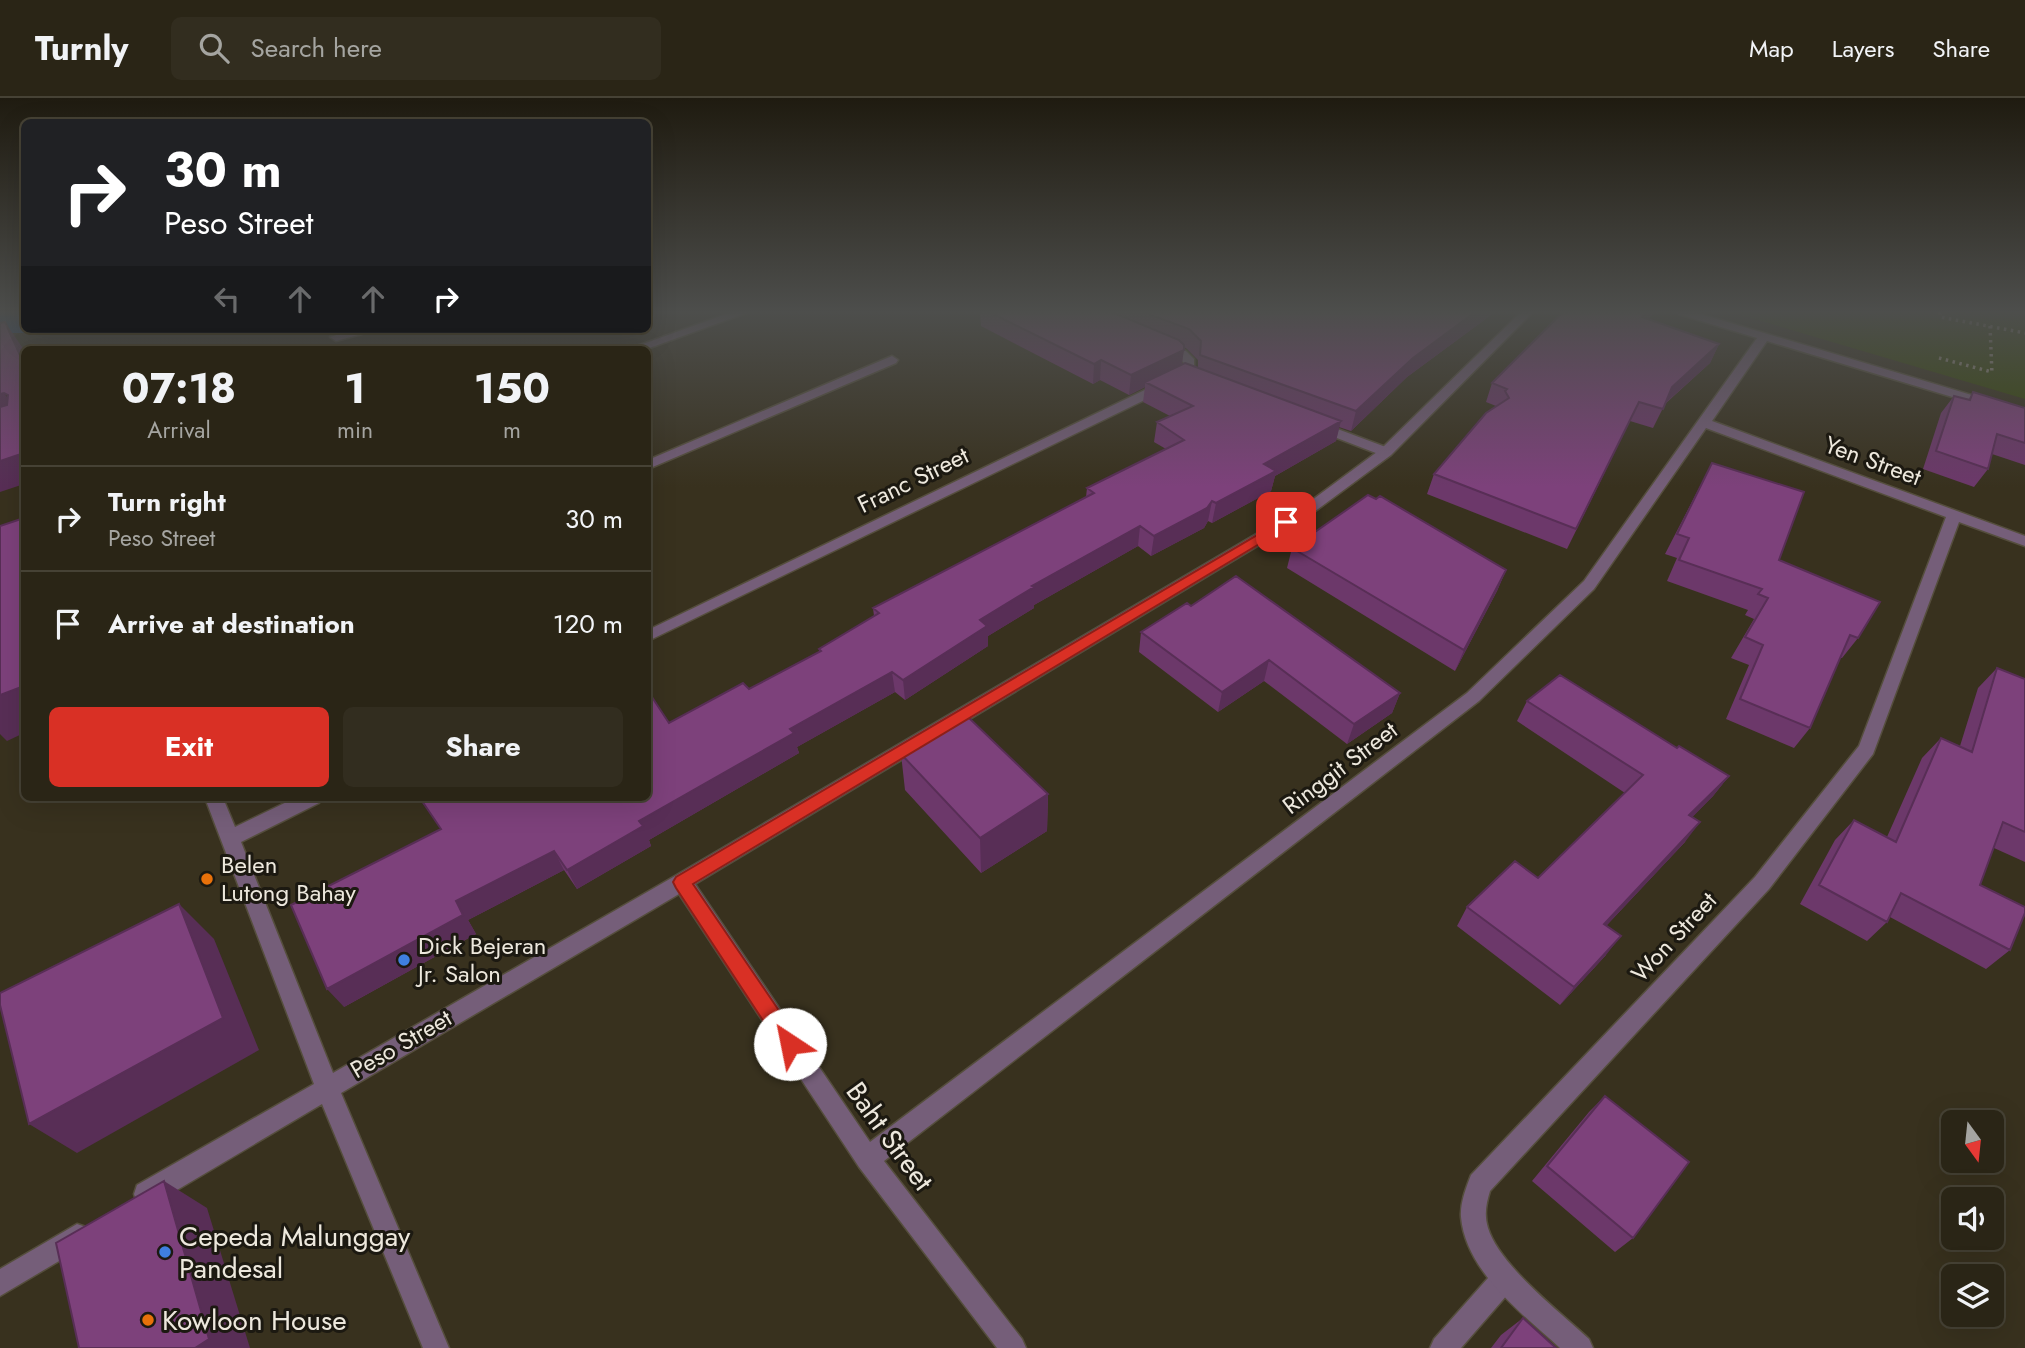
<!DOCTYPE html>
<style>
:root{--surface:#2a2516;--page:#322d1f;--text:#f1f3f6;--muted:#a5a5a1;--line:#464235;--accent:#d93025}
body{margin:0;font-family:Jost,sans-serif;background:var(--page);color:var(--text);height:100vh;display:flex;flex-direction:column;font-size:26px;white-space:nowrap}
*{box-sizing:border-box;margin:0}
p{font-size:23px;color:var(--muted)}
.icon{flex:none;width:38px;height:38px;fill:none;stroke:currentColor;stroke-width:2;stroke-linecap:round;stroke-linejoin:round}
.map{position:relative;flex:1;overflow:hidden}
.sheet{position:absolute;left:21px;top:248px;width:630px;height:455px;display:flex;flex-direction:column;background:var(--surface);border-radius:10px;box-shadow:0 7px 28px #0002,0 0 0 2px var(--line)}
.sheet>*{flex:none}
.hud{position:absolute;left:21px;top:21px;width:630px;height:214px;border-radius:10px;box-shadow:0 7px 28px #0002,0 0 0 2px var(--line);background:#202124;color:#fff;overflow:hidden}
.needle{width:46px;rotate:165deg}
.controls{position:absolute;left:1941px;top:1012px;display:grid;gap:14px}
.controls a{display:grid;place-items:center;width:63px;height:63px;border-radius:10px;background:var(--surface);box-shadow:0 7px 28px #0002,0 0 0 2px var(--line);font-size:35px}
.pin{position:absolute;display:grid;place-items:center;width:60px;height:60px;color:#fff;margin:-30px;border-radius:14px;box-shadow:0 4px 10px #0006}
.me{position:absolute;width:77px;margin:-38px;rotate:326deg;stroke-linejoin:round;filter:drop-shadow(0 0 5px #0008)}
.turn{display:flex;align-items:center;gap:24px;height:147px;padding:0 28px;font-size:32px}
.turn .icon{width:91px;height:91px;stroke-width:2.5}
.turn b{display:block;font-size:49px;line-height:60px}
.lanes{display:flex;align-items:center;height:66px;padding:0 28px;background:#0003;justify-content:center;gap:35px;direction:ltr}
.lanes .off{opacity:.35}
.eta{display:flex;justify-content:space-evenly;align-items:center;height:119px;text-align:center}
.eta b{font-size:42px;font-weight:700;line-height:49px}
.cta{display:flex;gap:14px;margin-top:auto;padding:14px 28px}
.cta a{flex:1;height:80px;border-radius:10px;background:var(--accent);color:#fff;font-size:28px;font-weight:700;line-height:80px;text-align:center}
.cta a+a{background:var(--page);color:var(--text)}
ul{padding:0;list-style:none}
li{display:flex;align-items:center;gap:21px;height:105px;padding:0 28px;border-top:2px solid var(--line)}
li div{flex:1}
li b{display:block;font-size:26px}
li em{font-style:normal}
header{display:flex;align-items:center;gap:42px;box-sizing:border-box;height:98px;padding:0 35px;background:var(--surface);border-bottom:2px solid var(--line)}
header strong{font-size:33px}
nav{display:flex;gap:38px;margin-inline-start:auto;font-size:24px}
.search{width:490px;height:63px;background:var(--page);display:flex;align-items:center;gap:18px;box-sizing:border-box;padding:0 24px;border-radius:10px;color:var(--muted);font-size:26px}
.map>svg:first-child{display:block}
</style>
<header>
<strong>Turnly</strong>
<div class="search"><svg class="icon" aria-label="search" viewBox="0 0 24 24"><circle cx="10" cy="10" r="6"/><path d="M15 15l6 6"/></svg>Search here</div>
<nav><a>Map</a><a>Layers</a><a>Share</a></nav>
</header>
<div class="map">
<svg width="2025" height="1250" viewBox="0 0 2025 1250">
<rect width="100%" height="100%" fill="#38311e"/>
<path fill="#364708" d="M1731,214H2025V301Z"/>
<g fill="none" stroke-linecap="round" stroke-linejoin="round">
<path fill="#194582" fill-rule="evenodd" d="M0,214H24V231H41L24,235H0Z"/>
<g stroke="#554e3d" stroke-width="3">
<path id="service" d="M1316,323L1391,351L1393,354L1386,358L1381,357L1311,330L1309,327Z
M1505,1167L1514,1171L1518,1180L1514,1189L1461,1250H1430L1434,1241L1496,1171Z"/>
</g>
<g stroke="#554e3d" stroke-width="3">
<path id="minor" d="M732,214H749L644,252H626Z
M1521,214H1533L1391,357L1314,414L695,786L870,1044L1467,595L1584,483L1757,240L1678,216L1676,214H1694L2025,313V321L1767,243L1712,323L2025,438V448L1959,424L1873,656L1769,791L1490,1093C1486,1106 1484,1117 1488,1130C1499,1167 1561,1215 1589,1241L1593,1250H1560C1523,1216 1466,1174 1461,1119C1460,1105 1466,1090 1471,1077L1755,779L1859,648L1946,419L1706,330L1594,491L1479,603L884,1063L1022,1241L1026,1250H997L859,1069L679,796L341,995L449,1250H423L322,1006L155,1105L146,1108L137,1105L134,1096L137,1087L314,986L205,700H223L235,729L295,700H321L319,705L241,744L333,975L675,778L1304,408L1381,351Z
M357,231H380L336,243L330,239Z
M1164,245L1186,253L1194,261V278L648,543V532L1184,273V265L1178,259L1160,252L1158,249Z
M892,258L898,262L896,265L648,371V362Z
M77,1126L86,1129L89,1138L86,1147L0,1198V1171Z"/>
</g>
<path stroke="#969082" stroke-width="3.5" stroke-dasharray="2.5 4.5" stroke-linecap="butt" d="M1940,214V219L2025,235
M1990,228L1992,276
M1939,260L1992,274"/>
<use href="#service" fill="#755e79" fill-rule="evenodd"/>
<use href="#minor" fill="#755e79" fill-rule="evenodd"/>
</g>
<path fill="#6c386a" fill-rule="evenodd" d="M980,214H1495L1407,279L1351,333L1339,329L1336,343L1275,378L1271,393L1212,425L1208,423L1204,430L1151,458L1138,448L1034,507V510L988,538V548L905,602L895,594L797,649L799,655L649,742L651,748L577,791L564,772L468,822L476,836L344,909L441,731L419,700H648L669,625L749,591L819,554V551L874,518L873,510L1086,399L1087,390L1166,351L1154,344L1157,324L1170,318L1143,304L1145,289L1129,297L1100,282L1093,286L981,228ZM1184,249L1187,251L1198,262V270L1182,266Z
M1648,221L1719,246L1710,265L1665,306L1653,330L1630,323L1567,451L1427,396L1434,376L1496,308L1486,304L1492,285Z
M1973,294L2025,310V367L1992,356L1988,371L1974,389L1923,371L1941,315L1954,298L1968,302Z
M1712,365L1779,462L1858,540L1842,560H1840L1810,630L1794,650L1726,621L1749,567L1731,560L1754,521L1745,517L1748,512L1667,483L1677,460L1665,456Z
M1292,450L1506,472L1497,493L1455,573L1287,470Z
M1191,508L1400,595L1392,615L1347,646L1264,583L1218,614L1139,554L1141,534Z
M1997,570L2025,581V764L1994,750L1980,787L2010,852L1986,871L1890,819L1887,824L1867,843L1800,806L1835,742L1854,722L1887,739L1922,660L1941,640L1960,648L1978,590Z
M1527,603L1677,650L1729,678L1713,698L1692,719L1685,744L1606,828V857L1560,907L1457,828L1467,809L1538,780L1625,695L1517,623Z
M901,656L1048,696L1047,733L981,775L905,692Z
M1605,998L1633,1140L1615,1154L1532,1083L1589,1014Z
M1523,1220L1556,1250H1491L1501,1237Z"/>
<path fill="#582e56" d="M1475,214H1495L1407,279L1351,333L1356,313L1413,260Z
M1646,214H1655L1633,237L1642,219Z
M5,224L24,252V266Z
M1719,246L1710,265L1662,308L1672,289Z
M1184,252L1181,271L1145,284V289L1129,297L1131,277Z
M1101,262L1100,282L1093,286L1094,266Z
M4,295L23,320L0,327V296Z
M1341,323L1336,343L1275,378L1271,393L1212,425L1216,405L1264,366Z
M24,355V386L0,394V363Z
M1212,403L1208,423L1204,430L1151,458L1154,438Z
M1140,428L1138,448L1034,507V510L988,538V548L905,602L903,582L980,522L1032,488Z
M1506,472L1497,493L1455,573L1464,552Z
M1269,562L1264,583L1218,614L1222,594Z
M892,574L895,594L797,649L799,655L649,742L651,748L577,791L567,772L639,723L790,631Z
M24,588V635L7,643L0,636V597Z
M1400,595L1392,615L1347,646L1354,626Z
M1729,678L1713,698L1675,737L1689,717Z
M1048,696L1047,733L981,775L980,740Z
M1700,724L1685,744L1590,845L1604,826Z
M554,753L564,772L468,822L476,836L344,909L327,891L456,803Z
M179,806L214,841L259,952L77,1055L29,1026Z
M1621,838L1606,857L1560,907L1574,889Z
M164,1083L207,1110L250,1250H195Z"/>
<path fill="#7d417b" stroke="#582e56" stroke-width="2" d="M989,214H1112L1179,242L1184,247V252L1131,277L1101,262L1094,266Z
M1143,214H1475L1413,260L1356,313L1200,257L1201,243L1189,231Z
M1563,214H1646L1642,219L1719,246L1672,289L1663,311L1639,304L1576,431L1434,376L1486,315L1509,300L1505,293L1507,291L1492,285Z
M5,224L24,266V355L0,363V309L7,307L8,297L4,295L0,296V225Z
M1185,265L1341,323L1264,366L1276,373L1216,405L1212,403L1207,410L1154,438L1140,428L1032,488L1034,489L980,522L987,528L903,582L892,574L790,631L794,635L639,723L643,728L567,772L554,753L456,803L463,817L327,891L291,807L441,731L420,700H648V593L669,625L743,585L749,591L821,553L819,551L879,515L873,510L1094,395L1087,390L1184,342L1157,324L1193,308L1145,284Z
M1973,294L2025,310V345L1997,336L1988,371L1936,353L1954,298L1970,302Z
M1712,365L1804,394L1779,462L1880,504L1858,540L1850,537L1810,630L1740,601L1763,547L1745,539L1768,500L1758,496L1762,491L1679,462L1689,440L1677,436Z
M1368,397L1376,401L1380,398L1506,472L1464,552L1292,450Z
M24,420V588L0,597V428Z
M1236,478L1400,595L1354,626L1269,562L1222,594L1141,534L1187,505L1191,508Z
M1997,570L2025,581V734L2003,724L1980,787L2025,809V815L2010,852L1901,795L1887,824L1819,787L1854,722L1896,744L1941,640L1972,654Z
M1560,577L1677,650L1679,648L1729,678L1689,717L1700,724L1604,826L1621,838L1574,889L1467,809L1515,763L1538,780L1643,677L1527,603Z
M967,618L1048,696L980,740L901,656Z
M179,806L223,920L29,1026L0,907V895Z
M1605,998L1689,1064L1633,1140L1547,1068Z
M164,1083L209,1241L195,1250H79L56,1145Z
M1523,1220L1556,1250H1501Z"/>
<linearGradient id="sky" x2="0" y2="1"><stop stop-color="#1f1b10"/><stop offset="0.55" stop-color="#4d4e4c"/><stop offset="1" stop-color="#4d4e4c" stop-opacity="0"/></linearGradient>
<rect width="2025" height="389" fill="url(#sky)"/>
<path fill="#d93025" stroke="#8d1f18" stroke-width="2" d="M1286,420L1291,421V427L693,786L797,939L800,946L797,953L790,955L783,953L676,790L673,784L676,779Z"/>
<g fill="#e8710a" stroke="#1c1911" stroke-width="2.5">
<circle cx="207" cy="781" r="7"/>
<circle cx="148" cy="1222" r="7"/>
</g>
<g fill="#3f7fe0" stroke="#1c1911" stroke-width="2.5">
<circle cx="404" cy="862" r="7"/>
<circle cx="165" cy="1154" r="7"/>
</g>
<g text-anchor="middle" stroke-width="6" stroke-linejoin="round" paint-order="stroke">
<g font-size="24" fill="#ede8dd" stroke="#1c1911">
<text transform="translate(1873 363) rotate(20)" y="8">Yen Street</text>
<text transform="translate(913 382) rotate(-26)" y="8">Franc Street</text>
<text transform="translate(1340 670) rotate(-37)" y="8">Ringgit Street</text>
<text transform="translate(1674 839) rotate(-47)" y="8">Won Street</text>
<text transform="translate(401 946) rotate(-30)" y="8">Peso Street</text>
</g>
<g font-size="24" fill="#ede8dd" stroke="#1c1911" text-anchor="start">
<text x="221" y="775">Belen<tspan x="221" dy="28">Lutong Bahay</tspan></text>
<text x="418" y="856">Dick Bejeran<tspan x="418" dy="28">Jr. Salon</tspan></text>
</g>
<g font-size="28" fill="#ede8dd" stroke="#1c1911">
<text transform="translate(890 1038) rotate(54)" y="10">Baht Street</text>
</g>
<g font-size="28" fill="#ede8dd" stroke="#1c1911" text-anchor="start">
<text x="179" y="1148">Cepeda Malunggay<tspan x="179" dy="32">Pandesal</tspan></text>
<text x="162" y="1232">Kowloon House</text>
</g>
</g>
</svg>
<div class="controls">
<a><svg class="needle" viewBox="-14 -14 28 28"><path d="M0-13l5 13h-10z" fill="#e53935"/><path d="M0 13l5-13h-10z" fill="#a5a5a1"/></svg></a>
<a><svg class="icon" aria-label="sound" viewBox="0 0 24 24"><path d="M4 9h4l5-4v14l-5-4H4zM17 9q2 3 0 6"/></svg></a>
<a><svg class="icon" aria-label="layers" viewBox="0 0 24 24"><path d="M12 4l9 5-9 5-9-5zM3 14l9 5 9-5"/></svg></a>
</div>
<div class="pin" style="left:1286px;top:424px;background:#d93025"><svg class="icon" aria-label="arrive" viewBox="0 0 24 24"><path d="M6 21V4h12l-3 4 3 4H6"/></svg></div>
<svg class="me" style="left:790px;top:946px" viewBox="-20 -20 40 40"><circle r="19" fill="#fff"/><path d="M0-13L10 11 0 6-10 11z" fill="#d93025"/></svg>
<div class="hud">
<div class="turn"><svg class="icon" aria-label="right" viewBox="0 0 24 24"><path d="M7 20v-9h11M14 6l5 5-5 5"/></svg><div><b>30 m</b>Peso Street</div></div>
<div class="lanes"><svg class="icon off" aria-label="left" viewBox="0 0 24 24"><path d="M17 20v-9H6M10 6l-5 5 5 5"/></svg><svg class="icon off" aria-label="ahead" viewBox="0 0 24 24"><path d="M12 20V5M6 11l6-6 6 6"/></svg><svg class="icon off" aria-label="ahead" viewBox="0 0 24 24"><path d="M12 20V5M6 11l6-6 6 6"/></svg><svg class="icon" aria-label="right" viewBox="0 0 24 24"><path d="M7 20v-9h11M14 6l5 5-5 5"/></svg></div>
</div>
<section class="sheet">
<div class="eta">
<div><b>07:18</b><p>Arrival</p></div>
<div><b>1</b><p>min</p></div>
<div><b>150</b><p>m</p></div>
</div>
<ul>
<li><svg class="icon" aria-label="right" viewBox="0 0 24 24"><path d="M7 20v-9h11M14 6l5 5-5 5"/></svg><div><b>Turn right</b><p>Peso Street</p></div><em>30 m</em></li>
<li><svg class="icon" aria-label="arrive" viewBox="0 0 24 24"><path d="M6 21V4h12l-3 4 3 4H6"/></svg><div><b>Arrive at destination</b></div><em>120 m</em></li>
</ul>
<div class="cta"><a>Exit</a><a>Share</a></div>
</section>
</div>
